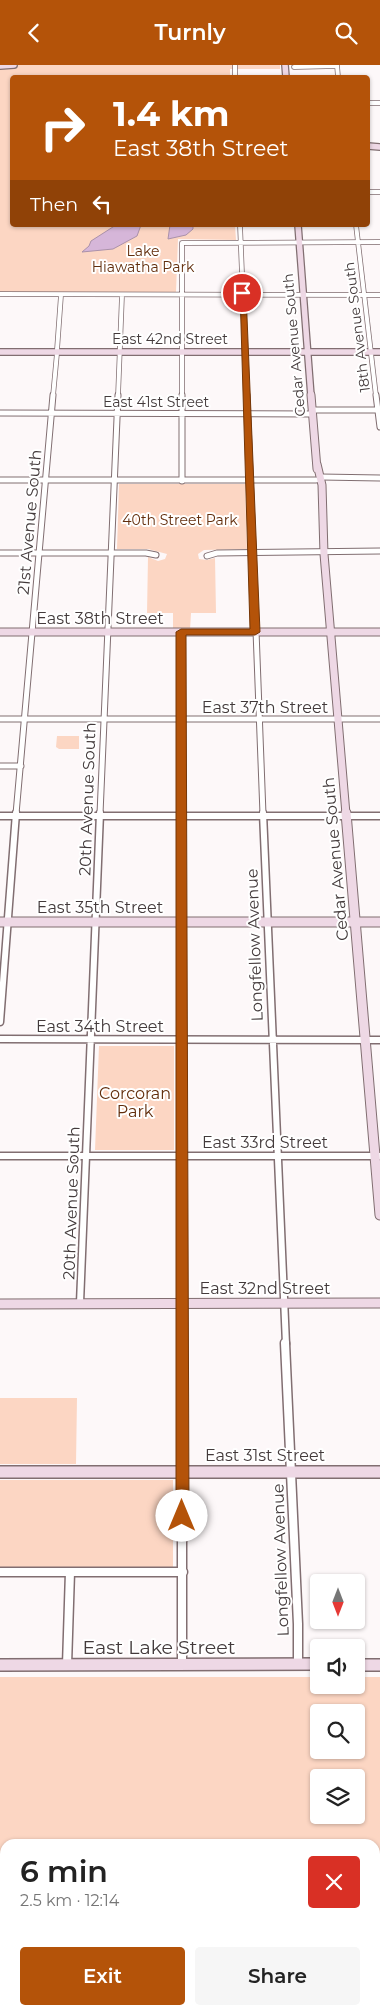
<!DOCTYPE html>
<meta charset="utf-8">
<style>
:root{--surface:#fff;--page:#f6f6f6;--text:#222;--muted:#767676;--accent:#b45309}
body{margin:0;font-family:Montserrat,sans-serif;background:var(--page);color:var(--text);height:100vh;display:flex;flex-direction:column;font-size:19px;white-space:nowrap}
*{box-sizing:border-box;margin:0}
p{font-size:16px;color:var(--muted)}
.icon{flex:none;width:28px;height:28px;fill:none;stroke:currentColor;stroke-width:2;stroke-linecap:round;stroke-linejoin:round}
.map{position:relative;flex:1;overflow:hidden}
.side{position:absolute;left:0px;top:1774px;width:380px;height:176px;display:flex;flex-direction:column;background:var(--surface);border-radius:15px 15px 0 0;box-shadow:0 1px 4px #0004}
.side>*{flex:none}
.top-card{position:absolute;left:10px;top:10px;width:360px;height:152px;border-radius:5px;box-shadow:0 1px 4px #0004;background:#b45309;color:#fff;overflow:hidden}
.needle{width:32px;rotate:180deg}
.buttons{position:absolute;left:310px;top:1509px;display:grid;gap:10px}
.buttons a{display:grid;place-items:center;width:55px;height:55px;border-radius:5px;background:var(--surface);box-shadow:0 1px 4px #0004;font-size:25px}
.pin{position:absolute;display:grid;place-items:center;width:42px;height:42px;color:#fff;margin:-21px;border:2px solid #fff;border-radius:50%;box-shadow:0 1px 5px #0007}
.me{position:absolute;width:55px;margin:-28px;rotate:0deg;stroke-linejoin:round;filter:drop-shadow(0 0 4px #0008)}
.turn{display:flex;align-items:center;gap:18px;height:105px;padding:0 20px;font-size:22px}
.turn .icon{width:65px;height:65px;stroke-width:2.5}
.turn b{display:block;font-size:35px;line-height:42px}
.then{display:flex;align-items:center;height:48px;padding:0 20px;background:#0003;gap:10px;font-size:19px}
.round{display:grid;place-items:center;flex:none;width:52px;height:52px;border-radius:5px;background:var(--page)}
.overview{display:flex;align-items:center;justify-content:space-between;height:85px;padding:0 20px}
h1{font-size:30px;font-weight:600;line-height:38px}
.action{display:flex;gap:10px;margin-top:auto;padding:10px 20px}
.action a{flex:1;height:58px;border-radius:5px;background:var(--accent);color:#fff;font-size:20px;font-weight:600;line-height:58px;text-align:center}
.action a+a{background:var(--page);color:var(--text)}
header{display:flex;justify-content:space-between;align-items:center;height:65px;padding:0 20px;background:var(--accent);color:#fff;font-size:22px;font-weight:600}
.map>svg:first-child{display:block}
</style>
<header><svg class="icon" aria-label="back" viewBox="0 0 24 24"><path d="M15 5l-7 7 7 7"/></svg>Turnly<svg class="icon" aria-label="search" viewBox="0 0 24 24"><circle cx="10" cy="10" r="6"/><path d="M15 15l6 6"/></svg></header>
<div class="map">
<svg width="380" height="1949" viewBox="0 0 380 1949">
<rect width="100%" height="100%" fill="#fdf8f9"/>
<path fill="#fcd6c3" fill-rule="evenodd" d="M0,0H280V4H230V12H12V160H235L236,175L178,174L176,227H0Z
M119,419H245L247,484L204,485L198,489L199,494L207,495L215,493L216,548H191L190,565H173V548H147L148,492L158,496L165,494L167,489L148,484H117Z
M57,671H79V684H59L56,682Z
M99,981H174V1085H95Z
M0,1333H77L76,1399H0Z
M0,1415H173V1502L0,1503Z
M0,1612H319V1620H356V1612H380V1908L375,1911V1779H5V1819H0ZM319,1648H356V1685H319ZM319,1712H356V1750H319Z
M178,1945H302L295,1949H178Z"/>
<path fill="#d6b6d9" stroke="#aa91aa" d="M116,160H141L137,171L113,184L82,187L89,181L91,176Z
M170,160H193V164L186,170L168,174Z"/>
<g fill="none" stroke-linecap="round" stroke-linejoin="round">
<g stroke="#816e71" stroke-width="5.5">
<path id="street-far3" d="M235,0V12
M337,0L338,12
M294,2L337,1
M368,38H380
M368,127H380
M240,160L247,331
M356,160L376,331
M0,229L380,230
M57,285L61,230
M53,331L57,288
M118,331L122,230
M182,331V178L380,177"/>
</g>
<g stroke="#816e71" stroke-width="7">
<path id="street-far2" d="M182,330V416
M247,330L263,749
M376,330L380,362
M313,345H380
M0,348L313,349
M321,412L380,413
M0,415H206
M202,415H316
M0,488H146L156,490
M207,491L217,488L380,486
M181,567V749
M0,654H380
M0,701H21
M16,749L53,330
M100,749L118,330"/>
</g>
<g stroke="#816e71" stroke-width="9">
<path id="street-far1" d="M181,748L182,1279
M263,748L286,1279
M0,751H380
M0,957L16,748
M0,974L380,975
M0,1091H380
M80,1238L100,748"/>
</g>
<g stroke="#816e71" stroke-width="11">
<path id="street" d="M182,1278V1599
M285,1278L298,1559V1599
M0,1507H183
M67,1600L70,1507"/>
</g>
<g stroke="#816e71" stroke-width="8">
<path id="secondary-far3" d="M285,0L286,12
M0,1L14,0
M368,81L380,82
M298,160L311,331
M0,287H380"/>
</g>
<g stroke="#816e71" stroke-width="9">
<path id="secondary-far2" d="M311,330L317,404
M317,399L322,420L324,489L346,749
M0,567H380"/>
</g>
<g stroke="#816e71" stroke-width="11">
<path id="secondary-far1" d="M346,748L380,1150
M0,857H380
M0,1239L380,1238"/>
</g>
<g stroke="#816e71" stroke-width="14">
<path id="secondary" d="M0,1407H380
M0,1600L319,1599
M356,1600H380"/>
</g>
<use href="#street-far3" stroke="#fff" stroke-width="4"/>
<use href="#street-far2" stroke="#fff" stroke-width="5"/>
<use href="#street-far1" stroke="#fff" stroke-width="6"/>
<use href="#street" stroke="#fff" stroke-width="8"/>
<use href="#secondary-far3" stroke="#eed8e5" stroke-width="5.5"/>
<use href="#secondary-far2" stroke="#eed8e5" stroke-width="7"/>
<use href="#secondary-far1" stroke="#eed8e5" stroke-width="9"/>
<use href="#secondary" stroke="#eed8e5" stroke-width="11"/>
</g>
<path fill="#b45309" stroke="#753606" d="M240,226L246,228L260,567L255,570H186L189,1451L187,1455L182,1456L178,1455L176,1451V567L181,564H250Z"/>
<g text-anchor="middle" stroke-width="4" stroke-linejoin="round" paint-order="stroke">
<g font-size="14" fill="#622d0b" stroke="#fff">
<text x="143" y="191">Lake<tspan x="143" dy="16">Hiawatha Park</tspan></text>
<text x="180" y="460">40th Street Park</text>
</g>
<g font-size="14" fill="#433a3b" stroke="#fff">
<text transform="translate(357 262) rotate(-97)" y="5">18th Avenue South</text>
<text x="170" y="279">East 42nd Street</text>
<text transform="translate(294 280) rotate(-95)" y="5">Cedar Avenue South</text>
<text x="156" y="342">East 41st Street</text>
</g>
<g font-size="16" fill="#433a3b" stroke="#fff">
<text transform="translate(29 457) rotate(-85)" y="6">21st Avenue South</text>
<text x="100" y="559">East 38th Street</text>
<text x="265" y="648">East 37th Street</text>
<text transform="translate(87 734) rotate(-88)" y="6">20th Avenue South</text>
<text transform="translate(335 794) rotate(-95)" y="6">Cedar Avenue South</text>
<text x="100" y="848">East 35th Street</text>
<text transform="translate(254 880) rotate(-92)" y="6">Longfellow Avenue</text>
<text x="100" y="967">East 34th Street</text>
<text x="265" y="1083">East 33rd Street</text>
<text transform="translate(71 1138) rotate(-88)" y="6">20th Avenue South</text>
<text x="265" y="1229">East 32nd Street</text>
<text x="265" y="1396">East 31st Street</text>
<text transform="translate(280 1495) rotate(-92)" y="6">Longfellow Avenue</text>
</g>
<g font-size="16" fill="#622d0b" stroke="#fff">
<text x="135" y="1034">Corcoran<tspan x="135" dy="18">Park</tspan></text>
</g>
<g font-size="19" fill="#433a3b" stroke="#fff">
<text x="159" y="1589">East Lake Street</text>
</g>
</g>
</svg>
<div class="buttons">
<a><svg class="needle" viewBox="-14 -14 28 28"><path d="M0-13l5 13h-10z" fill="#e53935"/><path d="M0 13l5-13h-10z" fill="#767676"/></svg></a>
<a><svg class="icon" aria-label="sound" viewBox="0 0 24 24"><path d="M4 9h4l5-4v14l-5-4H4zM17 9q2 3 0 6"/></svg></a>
<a><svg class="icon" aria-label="search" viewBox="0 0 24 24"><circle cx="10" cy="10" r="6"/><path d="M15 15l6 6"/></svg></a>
<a><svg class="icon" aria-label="layers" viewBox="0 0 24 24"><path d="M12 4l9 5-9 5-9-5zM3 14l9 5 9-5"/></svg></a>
</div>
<div class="pin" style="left:242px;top:228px;background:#d93025"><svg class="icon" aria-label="arrive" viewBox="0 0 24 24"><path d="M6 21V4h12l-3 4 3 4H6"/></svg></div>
<svg class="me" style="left:182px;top:1451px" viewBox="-20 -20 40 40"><circle r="19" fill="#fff"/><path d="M0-13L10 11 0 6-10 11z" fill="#b45309"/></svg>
<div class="top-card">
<div class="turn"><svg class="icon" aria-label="right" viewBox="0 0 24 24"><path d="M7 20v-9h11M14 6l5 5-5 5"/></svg><div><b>1.4 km</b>East 38th Street</div></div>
<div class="then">Then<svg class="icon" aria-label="left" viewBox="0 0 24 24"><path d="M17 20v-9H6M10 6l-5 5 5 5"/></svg></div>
</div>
<section class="side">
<div class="overview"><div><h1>6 min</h1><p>2.5 km · 12:14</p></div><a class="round" style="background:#d93025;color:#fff"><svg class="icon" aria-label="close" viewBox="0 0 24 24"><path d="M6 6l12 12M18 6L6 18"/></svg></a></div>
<div class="action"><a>Exit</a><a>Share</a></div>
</section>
</div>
